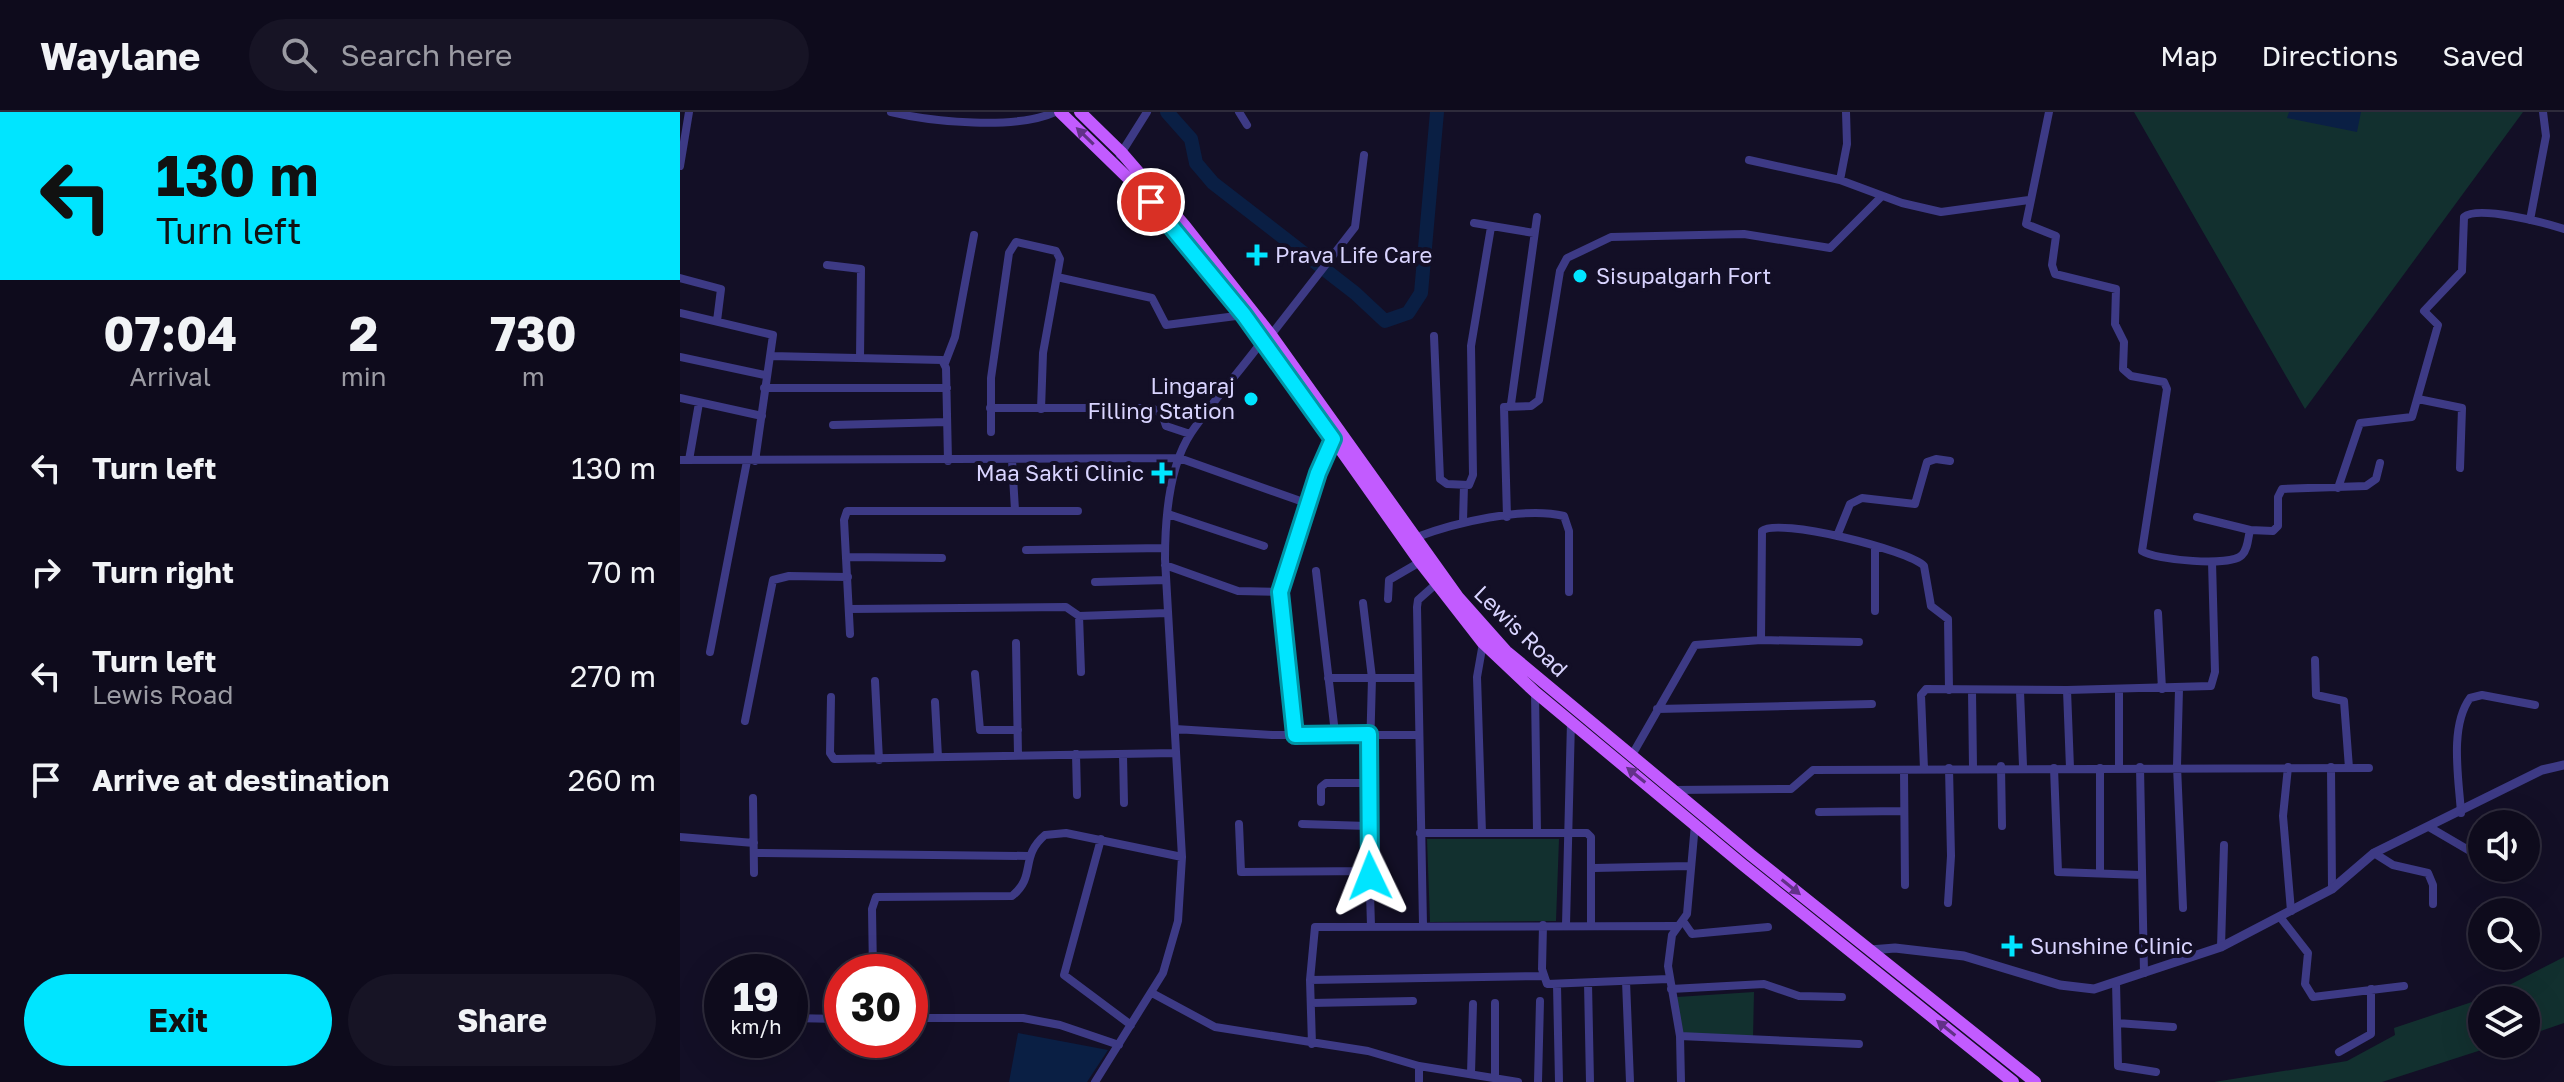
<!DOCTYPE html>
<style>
:root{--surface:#0e0b1c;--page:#171425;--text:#f1f3f6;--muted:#9b9ba3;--line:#2e2b3b;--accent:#00e5ff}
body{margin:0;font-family:"Golos Text",sans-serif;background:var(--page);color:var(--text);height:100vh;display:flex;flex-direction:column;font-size:30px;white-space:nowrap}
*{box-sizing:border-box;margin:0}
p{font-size:26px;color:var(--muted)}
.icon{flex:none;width:44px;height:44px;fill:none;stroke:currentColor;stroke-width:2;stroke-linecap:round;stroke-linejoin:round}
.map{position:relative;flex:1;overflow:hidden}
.sheet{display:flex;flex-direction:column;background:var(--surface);width:680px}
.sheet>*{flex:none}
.guide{background:#00e5ff;color:#111;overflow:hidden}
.tools{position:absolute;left:1788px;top:698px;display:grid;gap:16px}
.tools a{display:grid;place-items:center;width:72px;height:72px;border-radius:50%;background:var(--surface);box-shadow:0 8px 32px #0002,0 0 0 2px var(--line);font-size:40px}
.speed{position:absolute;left:24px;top:842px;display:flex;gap:16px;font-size:40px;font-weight:700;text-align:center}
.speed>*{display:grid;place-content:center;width:104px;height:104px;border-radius:50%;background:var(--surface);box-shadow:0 8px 32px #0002,0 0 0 2px var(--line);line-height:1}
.speed small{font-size:20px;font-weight:400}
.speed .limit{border:12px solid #d22;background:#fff;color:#111}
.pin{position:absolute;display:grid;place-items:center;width:68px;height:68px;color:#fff;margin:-34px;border:4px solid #fff;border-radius:50%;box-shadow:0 2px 8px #0007}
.me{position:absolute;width:88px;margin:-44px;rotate:358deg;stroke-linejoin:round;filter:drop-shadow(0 0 6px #0008)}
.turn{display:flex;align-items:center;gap:28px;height:168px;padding:0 24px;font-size:36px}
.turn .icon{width:104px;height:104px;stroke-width:2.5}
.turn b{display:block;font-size:56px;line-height:68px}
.eta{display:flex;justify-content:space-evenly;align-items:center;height:136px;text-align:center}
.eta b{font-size:48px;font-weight:700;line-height:56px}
.cta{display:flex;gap:16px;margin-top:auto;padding:16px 24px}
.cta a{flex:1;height:92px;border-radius:48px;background:var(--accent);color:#111;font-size:32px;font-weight:700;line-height:92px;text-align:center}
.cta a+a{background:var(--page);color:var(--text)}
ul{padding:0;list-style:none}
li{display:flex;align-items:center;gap:24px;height:104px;padding:0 24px}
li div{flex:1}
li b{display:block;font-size:30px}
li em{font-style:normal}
header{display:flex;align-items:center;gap:48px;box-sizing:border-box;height:112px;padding:0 40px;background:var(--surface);border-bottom:2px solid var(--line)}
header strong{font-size:38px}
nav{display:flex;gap:44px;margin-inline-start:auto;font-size:28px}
.search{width:560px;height:72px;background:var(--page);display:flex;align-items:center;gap:20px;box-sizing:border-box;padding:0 28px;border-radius:44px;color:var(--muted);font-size:30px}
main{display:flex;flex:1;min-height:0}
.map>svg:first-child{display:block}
</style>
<header>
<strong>Waylane</strong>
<div class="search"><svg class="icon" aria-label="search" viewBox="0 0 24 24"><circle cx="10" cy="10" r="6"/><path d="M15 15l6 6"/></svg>Search here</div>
<nav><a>Map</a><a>Directions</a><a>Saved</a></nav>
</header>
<main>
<section class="sheet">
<div class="guide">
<div class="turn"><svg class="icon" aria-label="left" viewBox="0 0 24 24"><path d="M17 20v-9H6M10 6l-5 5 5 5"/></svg><div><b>130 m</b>Turn left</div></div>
</div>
<div class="eta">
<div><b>07:04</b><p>Arrival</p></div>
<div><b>2</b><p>min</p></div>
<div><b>730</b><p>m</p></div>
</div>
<ul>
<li><svg class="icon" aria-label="left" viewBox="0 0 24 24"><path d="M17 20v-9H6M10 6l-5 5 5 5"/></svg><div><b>Turn left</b></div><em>130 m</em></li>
<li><svg class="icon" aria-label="right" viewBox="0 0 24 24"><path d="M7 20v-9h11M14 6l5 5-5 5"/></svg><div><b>Turn right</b></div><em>70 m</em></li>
<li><svg class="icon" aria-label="left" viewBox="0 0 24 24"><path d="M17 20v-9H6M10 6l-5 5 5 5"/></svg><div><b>Turn left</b><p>Lewis Road</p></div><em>270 m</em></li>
<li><svg class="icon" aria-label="arrive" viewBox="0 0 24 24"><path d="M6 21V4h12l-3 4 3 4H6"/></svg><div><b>Arrive at destination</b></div><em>260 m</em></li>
</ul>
<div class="cta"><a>Exit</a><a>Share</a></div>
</section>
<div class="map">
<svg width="1884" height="970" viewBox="0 0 1884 970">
<rect width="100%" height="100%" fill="#130f26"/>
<path fill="#12302f" d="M1454,0H1843L1625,297Z
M747,727H879L876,809L750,810Z
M1884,845V911L1846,924V888H1802V932H1820L1702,970H1534L1667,949L1715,923L1714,916L1804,886Z
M1074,880L1073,926L1003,925L997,885Z"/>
<path fill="#0a1f44" d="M1609,0H1681L1677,20L1607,6Z
M338,921L428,938L407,970H329Z"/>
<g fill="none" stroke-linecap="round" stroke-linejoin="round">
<path stroke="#0a1f44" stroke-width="14" d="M487,0L511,27L516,51L533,71L675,181L705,209L728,201L741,181L757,0"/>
<path stroke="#3d3a85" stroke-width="8" d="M211,0C252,10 336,18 375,0
M559,0L567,13
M1369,0L1346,112L1376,124L1372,153L1375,162L1436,177L1435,212L1444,230L1443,257L1451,264L1484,270L1487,277L1462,439C1475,448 1551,455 1562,443C1568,437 1568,426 1570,418
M440,43L467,0
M1069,48L1160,68L1222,91L1261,100L1349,88
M0,54L9,0
M1160,68L1167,32L1166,0
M1850,108L1866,24L1863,0
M794,111L854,121
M147,153L181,157L180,246
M377,165L472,186L486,213L564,203
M0,166L41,177L37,209
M0,201L93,223L75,349
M591,223L675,115L684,43
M754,224L760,367L767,372L789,373L793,363L791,234L811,115
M91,244L262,248L266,256L268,349
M0,245L85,263
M265,251L275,225L294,123
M84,276H267
M0,286L82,304
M1738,287L1782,296L1780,356
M831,292L857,105
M310,296H472L482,302L486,314L510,322
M153,313L267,310
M311,320V266L329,141L336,130L376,139L380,147L363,241L361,297
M0,348L499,346L629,392
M9,348L19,291
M332,348L335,398
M1658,376L1680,311L1732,305L1758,213L1744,199L1782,159L1784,105C1798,93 1866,111 1884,117
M488,402L584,434
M827,405L824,295L851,294L859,288L880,159L887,146L931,125L1064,122L1150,136L1202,84
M1517,405L1570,418L1593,419L1598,414V385L1602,377L1686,374L1696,367L1700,351
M783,410L784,373
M1157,424L1170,392L1182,386L1235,392L1247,350L1256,347L1270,349
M737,425C774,411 844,394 884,404L889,419V480
M346,438L485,436
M166,445L262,446
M485,453L558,479L600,480
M636,459L655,621
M415,470L486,468
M708,487L709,468L740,450
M683,491L692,566L688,714L691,814
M169,497L386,495L399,504L401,560
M1195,499V435
M1478,501L1482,577
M399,504L487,501
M170,522L164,408L167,399H398
M1081,528L1082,419C1097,405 1229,438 1244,454L1251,494L1268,507L1269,578
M336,531L338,643
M30,540L67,349
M1635,548L1636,583L1664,589L1669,656
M295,562L300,618H338
M648,566H738
M195,569L199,648
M1499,577L1497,654L1503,796
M1387,578L1390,656
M1439,578V655
M1292,579L1293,655
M1340,579L1343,654
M855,580L857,720
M151,585L150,641L154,647L496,641
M255,590L258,645
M977,597L1192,592
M65,609L93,468L109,464L168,465
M495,617L592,623H738
M615,623L600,480L638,361L653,327
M396,642L397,683
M443,643L444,691
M952,643L1015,533L1081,528L1179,530
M1321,654L1322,714
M1460,655L1464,861
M1608,655L1603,704L1611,799
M1651,655L1652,777
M1374,656L1378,760L1461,763
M1420,656V761
M1244,657L1241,583L1246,577L1387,578L1531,574L1535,560L1532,450
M1224,659L1225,773
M994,678L1111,677L1133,658L1689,656
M73,686L74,761
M641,690V675L646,671H689
M1139,700L1224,699
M1781,701C1779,668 1769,615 1790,586L1802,583L1855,593
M559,712L561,760L690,759
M622,712L688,714
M1749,715L1802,746
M740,721H907L911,725V812
M802,721L797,565L803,531
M0,725L74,731
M421,727L384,863L451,913
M74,741L348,744
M1694,741L1713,753L1748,761L1753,773V792
M914,756L1010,754
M1268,791L1271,744L1269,656
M1600,805L1628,841L1625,872L1633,885L1724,874
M1003,809L1012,822L1088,815
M743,813L737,495L738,488L756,472
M863,813L862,857L867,872L988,867
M886,813L891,609
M1541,835L1544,733
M193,860L192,797L196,785L332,784C357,764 339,745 365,723L386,721L502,745
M630,868L863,864
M946,869L950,970
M1436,870L1438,954L1476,960
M908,871L910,970
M877,873L879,970
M991,877L1084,872L1119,884L1162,885
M472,881L535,915L688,939L739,954L838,970
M631,891L733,889
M815,891V965
M110,906L162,907
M230,906H343L380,913L439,933
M1437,911L1493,915
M1000,924L1179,932
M632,932L630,868L635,815L996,814
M1659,940L1691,922V877
M739,954V970
M791,962L793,892
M415,970L483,861L498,809L502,745L485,447C485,408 489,354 511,321C533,289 560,259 583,228
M858,970L860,889
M1001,970L1000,924L988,854L992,823L1007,802L1015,712"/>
<path stroke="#3d3a85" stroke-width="9" d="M1190,838L1215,836L1284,844L1380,873L1414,877L1541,835L1652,777L1694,741L1862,658L1884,653"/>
<path stroke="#c25bff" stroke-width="12" d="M380,0L453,71L525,153L583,228L740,450L803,531L855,580L1063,753L1333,970
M400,0L441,40L505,114L591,223L778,485L826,539L1071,743L1355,970"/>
</g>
<defs><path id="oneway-solid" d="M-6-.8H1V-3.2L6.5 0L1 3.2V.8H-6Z" transform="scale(2)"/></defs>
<g fill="#623188">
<use href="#oneway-solid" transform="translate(405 24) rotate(-136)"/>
<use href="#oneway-solid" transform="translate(956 663) rotate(-141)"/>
<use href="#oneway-solid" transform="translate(1111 775) rotate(39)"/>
<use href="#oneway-solid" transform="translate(1266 916) rotate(-141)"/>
</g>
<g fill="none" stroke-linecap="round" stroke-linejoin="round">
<g stroke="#0095a6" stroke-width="20">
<path id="route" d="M471,90L564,203L653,327L638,361L600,480L615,623L689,622L690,764"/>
</g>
<use href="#route" stroke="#00e5ff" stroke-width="14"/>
</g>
<g fill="#00e5ff" stroke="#130f26" stroke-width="3">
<path d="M573 131h8v8h8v8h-8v8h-8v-8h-8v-8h8z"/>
<circle cx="900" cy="164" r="8"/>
<circle cx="571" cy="287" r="8"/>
<path d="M478 349h8v8h8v8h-8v8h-8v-8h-8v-8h8z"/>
<path d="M1328 822h8v8h8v8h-8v8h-8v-8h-8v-8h8z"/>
</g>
<g text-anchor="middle" stroke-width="8" stroke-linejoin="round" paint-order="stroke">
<g font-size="22" fill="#d9d4ff" stroke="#130f26" text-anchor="start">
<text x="595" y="151">Prava Life Care</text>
<text x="916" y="172">Sisupalgarh Fort</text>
<text x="555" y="282" text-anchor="end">Lingaraj<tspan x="555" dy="25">Filling Station</tspan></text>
<text x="464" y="369" text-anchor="end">Maa Sakti Clinic</text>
<text x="1350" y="842">Sunshine Clinic</text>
</g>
<g font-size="22" fill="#d9d4ff" stroke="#130f26">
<text transform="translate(841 519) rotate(44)" y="8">Lewis Road</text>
</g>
</g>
</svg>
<div class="tools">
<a><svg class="icon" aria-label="sound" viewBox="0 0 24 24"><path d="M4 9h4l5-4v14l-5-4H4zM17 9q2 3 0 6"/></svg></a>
<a><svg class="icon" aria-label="search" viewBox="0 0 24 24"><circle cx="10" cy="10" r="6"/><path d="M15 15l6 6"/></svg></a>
<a><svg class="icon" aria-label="layers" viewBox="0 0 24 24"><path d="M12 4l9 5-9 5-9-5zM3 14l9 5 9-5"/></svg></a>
</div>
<div class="speed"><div>19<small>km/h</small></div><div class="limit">30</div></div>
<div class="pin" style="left:471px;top:90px;background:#d93025"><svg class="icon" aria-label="arrive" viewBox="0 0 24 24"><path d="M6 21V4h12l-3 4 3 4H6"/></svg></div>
<svg class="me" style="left:690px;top:764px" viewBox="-20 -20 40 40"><path d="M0-17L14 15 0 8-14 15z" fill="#00e5ff" stroke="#fff" stroke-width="4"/></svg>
</div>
</main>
